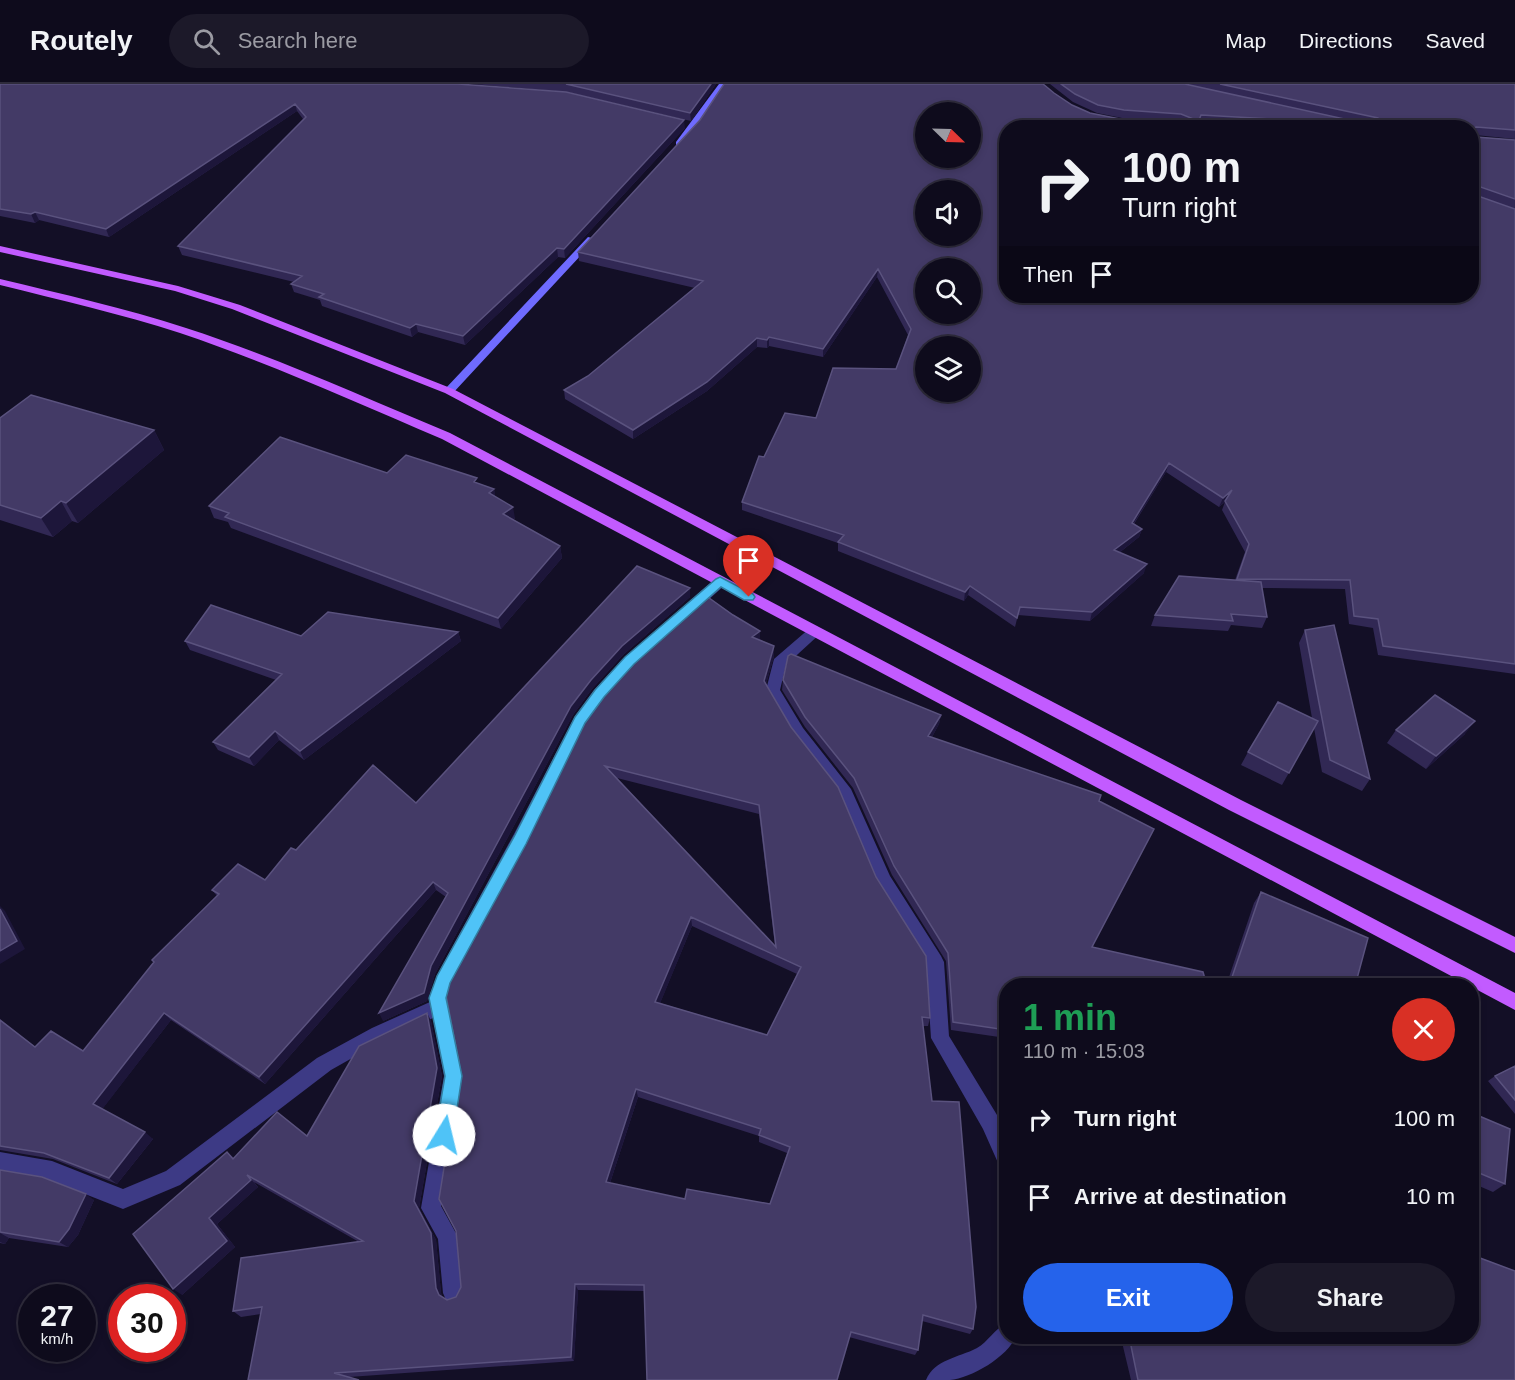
<!DOCTYPE html>
<meta charset="utf-8">
<style>
:root{--surface:#0e0b1c;--page:#1c1929;--text:#f1f3f6;--muted:#9b9ba3;--line:#2e2b3b;--accent:#2563eb}
body{margin:0;font-family:Helvetica,sans-serif;background:var(--page);color:var(--text);height:100vh;display:flex;flex-direction:column;font-size:22px;white-space:nowrap}
*{box-sizing:border-box;margin:0}
p{font-size:20px;color:var(--muted)}
.icon{flex:none;width:33px;height:33px;fill:none;stroke:currentColor;stroke-width:2;stroke-linecap:round;stroke-linejoin:round}
.map{position:relative;flex:1;overflow:hidden}
.drawer{position:absolute;left:999px;top:894px;width:480px;height:366px;display:flex;flex-direction:column;background:var(--surface);border-radius:24px;box-shadow:0 3px 9px #0003,0 0 0 2px var(--line)}
.drawer>*{flex:none}
.top-card{position:absolute;left:999px;top:36px;width:480px;height:183px;border-radius:24px;box-shadow:0 3px 9px #0003,0 0 0 2px var(--line);background:#0e0b1c;color:var(--text);overflow:hidden}
.needle{width:39px;rotate:113deg}
.tools{position:absolute;left:915px;top:18px;display:grid;gap:12px}
.tools a{display:grid;place-items:center;width:66px;height:66px;border-radius:50%;background:var(--surface);box-shadow:0 3px 9px #0003,0 0 0 2px var(--line);font-size:30px}
.speed{position:absolute;left:18px;top:1200px;display:flex;gap:12px;font-size:30px;font-weight:700;text-align:center}
.speed>*{display:grid;place-content:center;width:78px;height:78px;border-radius:50%;background:var(--surface);box-shadow:0 3px 9px #0003,0 0 0 2px var(--line);line-height:1}
.speed small{font-size:15px;font-weight:400}
.speed .limit{border:9px solid #d22;background:#fff;color:#111}
.pin{position:absolute;display:grid;place-items:center;width:51px;height:51px;color:#fff;margin:-62px -26px;border-radius:50% 50% 50% 0;rotate:-45deg;box-shadow:0 0 6px #0007}
.pin .icon{rotate:45deg}
.me{position:absolute;width:66px;margin:-33px;rotate:9deg;stroke-linejoin:round;filter:drop-shadow(0 0 4px #0008)}
.turn{display:flex;align-items:center;gap:21px;height:126px;padding:0 24px;font-size:27px}
.turn .icon{width:78px;height:78px;stroke-width:2.5}
.turn b{display:block;font-size:42px;line-height:51px}
.then{display:flex;align-items:center;height:57px;padding:0 24px;background:#0003;gap:12px;font-size:22px}
.round{display:grid;place-items:center;flex:none;width:63px;height:63px;border-radius:32px;background:var(--page)}
.overview{display:flex;align-items:center;justify-content:space-between;height:102px;padding:0 24px}
h1{font-size:36px;font-weight:600;line-height:45px;color:#1e9e55}
.primary-button{display:flex;gap:12px;margin-top:auto;padding:12px 24px}
.primary-button a{flex:1;height:69px;border-radius:36px;background:var(--accent);color:#fff;font-size:24px;font-weight:600;line-height:69px;text-align:center}
.primary-button a+a{background:var(--page);color:var(--text)}
ul{padding:0;list-style:none}
li{display:flex;align-items:center;gap:18px;height:78px;padding:0 24px}
li div{flex:1}
li b{display:block;font-size:22px}
li em{font-style:normal}
header{display:flex;align-items:center;gap:36px;box-sizing:border-box;height:84px;padding:0 30px;background:var(--surface);border-bottom:2px solid var(--line)}
header strong{font-size:28px}
nav{display:flex;gap:33px;margin-inline-start:auto;font-size:21px}
.search{width:420px;height:54px;background:var(--page);display:flex;align-items:center;gap:15px;box-sizing:border-box;padding:0 21px;border-radius:33px;color:var(--muted);font-size:22px}
.map>svg:first-child{display:block}
</style>
<header>
<strong>Routely</strong>
<div class="search"><svg class="icon" aria-label="search" viewBox="0 0 24 24"><circle cx="10" cy="10" r="6"/><path d="M15 15l6 6"/></svg>Search here</div>
<nav><a>Map</a><a>Directions</a><a>Saved</a></nav>
</header>
<div class="map">
<svg width="1515" height="1296" viewBox="0 0 1515 1296">
<rect width="100%" height="100%" fill="#130f26"/>
<g fill="none" stroke-linecap="round" stroke-linejoin="round">
<path fill="#3d3a85" fill-rule="evenodd" d="M720,493L725,495L727,498L725,501L635,581L604,614L586,639L526,760L451,899L447,914L462,992L441,1122L458,1153L463,1209L460,1216L453,1219L446,1216L443,1209L438,1155L421,1124L444,992L433,934L384,956L331,986L180,1101L123,1125L52,1097L0,1088V1068L52,1077L123,1105L166,1087L317,974L372,944L430,918L429,914L437,891L514,750L575,632L594,606L625,573L715,495Z
M815,543L822,548L786,581L780,606L803,644L851,705L890,792L941,872L944,878L949,952L997,1031L1006,1053V1084L999,1081L983,1045L931,954L926,880L877,801L839,712L793,652L766,606L774,575L810,544Z
M1006,1240V1252H1016C1008,1273 971,1294 950,1296C942,1296 934,1296 926,1296C935,1275 958,1274 977,1264C988,1258 994,1245 1006,1240Z"/>
<path fill="#6f6bff" fill-rule="evenodd" d="M719,0H727L682,62H676V58Z
M588,153L596,155L453,309H445V305Z"/>
<path fill="#c25bff" fill-rule="evenodd" d="M0,162L178,202L240,221L453,305L1241,716L1515,853V869L1229,726L445,309L232,225L175,207L0,168Z
M0,195C62,210 125,224 186,244C276,273 363,313 450,349L1515,909V926L442,355C355,318 269,279 180,249C121,230 60,216 0,201Z"/>
</g>
<path fill="#312854" fill-rule="evenodd" d="M0,0L685,44L565,174L558,173L465,261L418,248L412,253L322,222L320,216L294,208L291,200L294,198L182,171L178,162L303,35L297,27L109,153L39,136L35,139L0,132Z
M473,0H716L691,37L567,8Z
M1050,0H1515V55L1475,51L1476,53L1515,56V590L1378,571L1373,544L1349,540L1345,505L1262,504L1267,533L1262,544L1231,541L1228,547L1151,542L1155,531L1235,496L1245,468L1222,426L1225,418L1219,423L1166,388L1134,440L1142,445L1139,453L1119,469L1144,489L1090,537L1018,531L1015,543L968,511L964,517L838,467V459L742,426V418L764,373L816,334L896,285L908,251L877,193L823,273L769,262L767,264L757,263L707,307L633,355L565,315L564,306L588,292L695,204L579,177L578,168L700,36L1054,9L1072,21L1090,29L1130,37L1179,38L1122,34L1097,29L1073,18ZM1199,39L1277,44H1472V212L1006,44Z
M0,334L154,346L164,366L78,439L72,437L53,453L0,436Z
M387,389L478,399L494,405L495,413L515,434L513,436L560,462L562,474L501,545L231,444L228,438L214,434L209,422Z
M690,504V513L623,571L592,605L573,631L435,890L427,917L383,937L446,813L436,806L265,1000L171,936L102,1025L153,1055L117,1100L53,1075L0,1066V936L35,963L83,967L154,879L152,876L217,812L212,806L265,796L296,766L416,719Z
M1305,546L1370,695L1362,707L1322,688L1314,644L1282,701L1241,681L1248,668L1312,634L1299,559Z
M458,548L461,557L304,676L279,656L254,682L218,666L213,658L276,596L190,566L185,557L301,552Z
M760,556L774,562V572L766,600L930,934L928,942H923L932,1017L973,1245L970,1250L922,1237L918,1266L915,1271L849,1253L644,1207L578,1206L574,1277L349,1293L248,1296L261,1230L241,1233L233,1227L359,1158L254,1098L258,1103L217,1140L235,1163L182,1211L227,1068L234,1074L307,1052L427,929L431,937L442,992L419,1124L436,1156L441,1209L442,1213L447,1216L456,1213L461,1203L525,752L586,630ZM617,694L759,730L775,862ZM692,842L797,890L767,951L660,919ZM638,1013L759,1052V1058L787,1069L770,1120L685,1115L610,1099Z
M783,596L941,631L939,640L932,653L1006,902V954L951,946L946,877L892,791L853,704L805,643L782,606Z
M1396,646L1465,650L1426,685L1387,659Z
M1261,808L1355,902H1226L1254,819Z
M1515,982V1030L1488,997L1495,992Z
M1472,1029L1505,1100L1493,1108L1472,1099Z
M0,1086L94,1116L78,1151L68,1163L9,1154L5,1160L0,1159Z
M1123,1252H1472L1515,1296H1131L1121,1254Z"/>
<path fill="#1d163a" d="M711,0H716L691,37L690,29Z
M295,20L297,27L109,153L106,145Z
M684,36L685,44L565,174L564,165Z
M35,128L39,136L35,139L31,130Z
M557,164L558,173L465,261L463,252Z
M878,185L877,193L823,273V265Z
M416,240L418,248L412,253L410,244Z
M769,253V262L767,264V256Z
M757,254V263L707,307L633,355V346Z
M154,346L164,366L78,439L66,419Z
M1169,379L1166,388L1129,447L1132,439Z
M494,405L496,417L489,409Z
M1232,406L1228,415L1219,423L1223,414Z
M61,417L72,437L53,453L41,434Z
M513,423L515,434L505,442L503,430Z
M1142,445L1139,453L1111,475L1114,466Z
M560,462L562,474L501,545L498,534Z
M1147,480L1144,489L1090,537L1092,528Z
M970,502L968,511L964,517L965,508Z
M690,504V513L623,571L592,605L573,631L435,890L427,917L383,937L379,929L431,882L571,622L591,596L622,562Z
M760,547V557L752,553Z
M458,548L461,557L304,676L300,667Z
M774,562V572L764,607V597Z
M941,631L939,640L927,662L928,652Z
M1475,637L1465,650L1426,685L1436,672Z
M275,647L279,656L254,682L249,673Z
M433,798L436,806L265,1000L259,993Z
M0,822L5,827L25,865L0,880Z
M691,833L692,842L657,927L655,918Z
M164,929L171,936L101,1027L93,1020Z
M427,929L431,937L442,992L419,1124L436,1156L441,1209L444,1217L439,1211L436,1204L414,1117Z
M636,1005L638,1013L608,1105L606,1098Z
M145,1048L153,1055L117,1100L109,1094Z
M247,1091L258,1103L217,1140L235,1163L182,1211L173,1205L209,1134Z
M86,1110L94,1116L78,1151L68,1163L59,1158Z
M0,1149L9,1154L5,1160L0,1158Z
M575,1200L578,1206L574,1277L571,1273Z"/>
<path fill="#433a66" stroke="#5a527e" stroke-width="1.5" fill-rule="evenodd" d="M0,0H458L566,8L684,36L564,165L557,164L463,252L416,240L410,244L319,213L324,210L291,200L302,192L178,162L306,33L295,20L106,145L35,128L31,130L0,125Z
M566,0H711L690,29Z
M724,0H1043L1054,9L1072,21L1090,29L1130,37L1194,38L1196,36L1181,30L1124,26L1098,21L1075,10L1061,0H1185L1358,38H1377L1379,36L1378,34L1220,0H1515V46L1476,43L1473,45L1476,53L1515,56V115L1475,101V111L1515,125V580L1383,562L1378,535L1354,532L1350,496L1237,495L1249,460L1225,417L1232,406L1223,414L1169,379L1132,439L1142,445L1114,466L1147,480L1092,528L1020,523L1017,534L970,502L965,508L838,458L844,451L742,418L759,372L764,373L785,329L816,334L833,284L896,285L911,245L878,185L823,265L769,253L767,256L757,254L707,298L633,346L564,306L588,292L703,197L578,168L700,36ZM926,28H970V74H926ZM1201,31L1291,36V39L1333,42V44H1472V212H1006V44H1196ZM926,106H970V152H926ZM926,184H970V230H926ZM926,262H970V308H926Z
M31,311L154,346L66,419L61,417L41,434L0,421V334Z
M280,353L387,389L406,371L477,394L474,398L494,405L489,409L513,423L503,430L560,462L498,534L225,433L229,429L209,422Z
M637,482L690,504L622,562L591,596L571,622L431,882L424,909L379,929L448,809L433,798L259,993L164,929L93,1020L145,1048L109,1094L44,1069L0,1062V936L35,963L51,947L83,967L154,878L152,876L219,810L212,806L238,780L265,796L291,764L296,766L373,681L416,719Z
M1179,492L1261,498L1267,533L1231,530L1233,537L1155,531Z
M705,511L733,531L760,547L752,553L774,562L764,597L791,643L838,703L876,793L926,872L930,934L922,933L932,1017L959,1018L976,1223L973,1245L923,1231L918,1266L851,1248L837,1296H647L644,1201L575,1200L571,1273L334,1289L359,1296H248L262,1223L233,1227L241,1174L363,1157L247,1091L251,1096L209,1134L227,1157L173,1205L133,1150L227,1068L233,1075L277,1028L307,1052L359,962L427,929L437,984L414,1117L431,1149L436,1204L439,1211L447,1216L456,1213L461,1203L456,1147L439,1115L460,984L445,906L449,891L525,752L586,630L604,605L635,572ZM605,682L759,721L776,863ZM691,833L801,883L767,951L655,918ZM636,1005L761,1045L759,1051L790,1063L770,1120L687,1105L685,1115L606,1098Z
M211,521L301,552L328,528L458,548L300,667L275,647L249,673L213,658L282,590L185,557Z
M1334,541L1370,695L1330,676L1305,546Z
M791,570L941,631L928,652L1101,711L1099,717L1154,745L1092,863L1203,888L1207,902H1006V946L953,938L948,869L894,782L854,694L805,633L783,596L788,572Z
M1435,611L1475,637L1436,672L1396,646Z
M1278,618L1318,637L1289,689L1248,668Z
M1261,808L1368,854L1355,902H1229Z
M0,825L17,857L0,867Z
M1515,982V1016L1495,992Z
M1472,1029L1510,1045L1505,1100L1472,1086Z
M0,1086L42,1093L86,1110L69,1145L59,1158L0,1148Z
M1472,1171L1515,1187V1296H1138L1129,1252H1472Z"/>
<path fill="#4fc3f7" stroke="#337fa1" stroke-width="1.5" d="M720,493L753,510L755,513L753,516H744L721,503L634,580L604,613L585,639L526,760L450,899L446,914L462,992L453,1051L450,1057L444,1060L438,1057L435,1051L445,992L429,914L437,892L515,751L575,633L595,606L625,573L716,495Z"/>
</svg>
<div class="tools">
<a><svg class="needle" viewBox="-14 -14 28 28"><path d="M0-13l5 13h-10z" fill="#e53935"/><path d="M0 13l5-13h-10z" fill="#9b9ba3"/></svg></a>
<a><svg class="icon" aria-label="sound" viewBox="0 0 24 24"><path d="M4 9h4l5-4v14l-5-4H4zM17 9q2 3 0 6"/></svg></a>
<a><svg class="icon" aria-label="search" viewBox="0 0 24 24"><circle cx="10" cy="10" r="6"/><path d="M15 15l6 6"/></svg></a>
<a><svg class="icon" aria-label="layers" viewBox="0 0 24 24"><path d="M12 4l9 5-9 5-9-5zM3 14l9 5 9-5"/></svg></a>
</div>
<div class="speed"><div>27<small>km/h</small></div><div class="limit">30</div></div>
<div class="pin" style="left:749px;top:513px;background:#d93025"><svg class="icon" aria-label="arrive" viewBox="0 0 24 24"><path d="M6 21V4h12l-3 4 3 4H6"/></svg></div>
<svg class="me" style="left:444px;top:1051px" viewBox="-20 -20 40 40"><circle r="19" fill="#fff"/><path d="M0-13L10 11 0 6-10 11z" fill="#4fc3f7"/></svg>
<div class="top-card">
<div class="turn"><svg class="icon" aria-label="right" viewBox="0 0 24 24"><path d="M7 20v-9h11M14 6l5 5-5 5"/></svg><div><b>100 m</b>Turn right</div></div>
<div class="then">Then<svg class="icon" aria-label="arrive" viewBox="0 0 24 24"><path d="M6 21V4h12l-3 4 3 4H6"/></svg></div>
</div>
<section class="drawer">
<div class="overview"><div><h1>1 min</h1><p>110 m · 15:03</p></div><a class="round" style="background:#d93025;color:#fff"><svg class="icon" aria-label="close" viewBox="0 0 24 24"><path d="M6 6l12 12M18 6L6 18"/></svg></a></div>
<ul>
<li><svg class="icon" aria-label="right" viewBox="0 0 24 24"><path d="M7 20v-9h11M14 6l5 5-5 5"/></svg><div><b>Turn right</b></div><em>100 m</em></li>
<li><svg class="icon" aria-label="arrive" viewBox="0 0 24 24"><path d="M6 21V4h12l-3 4 3 4H6"/></svg><div><b>Arrive at destination</b></div><em>10 m</em></li>
</ul>
<div class="primary-button"><a>Exit</a><a>Share</a></div>
</section>
</div>
